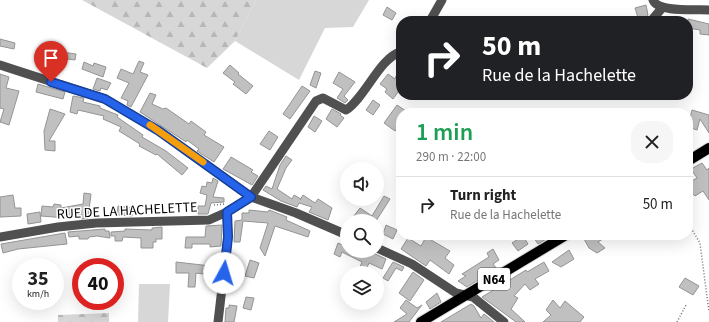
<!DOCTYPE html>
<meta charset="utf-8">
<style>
:root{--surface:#fff;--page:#f6f6f6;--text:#222;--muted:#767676;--line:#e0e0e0}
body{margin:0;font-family:"Source Sans 3",sans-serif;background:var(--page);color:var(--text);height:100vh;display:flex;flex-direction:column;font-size:15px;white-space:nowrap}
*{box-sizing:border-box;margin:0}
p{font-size:13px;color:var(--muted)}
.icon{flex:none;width:22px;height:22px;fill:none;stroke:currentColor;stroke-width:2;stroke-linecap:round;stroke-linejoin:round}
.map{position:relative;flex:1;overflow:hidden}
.sheet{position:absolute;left:396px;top:108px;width:297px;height:132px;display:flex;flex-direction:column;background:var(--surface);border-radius:16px;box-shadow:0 4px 16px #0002}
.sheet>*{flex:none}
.top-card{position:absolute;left:396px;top:16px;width:297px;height:84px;border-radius:16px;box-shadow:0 4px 16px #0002;background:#202124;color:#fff;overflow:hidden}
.tools{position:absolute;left:340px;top:162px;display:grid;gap:8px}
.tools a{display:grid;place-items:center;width:44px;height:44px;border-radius:50%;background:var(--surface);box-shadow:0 4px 16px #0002;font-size:20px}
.speed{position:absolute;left:12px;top:258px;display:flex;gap:8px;font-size:20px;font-weight:700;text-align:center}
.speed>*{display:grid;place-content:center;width:52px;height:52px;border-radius:50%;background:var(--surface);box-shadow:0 4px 16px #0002;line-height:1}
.speed small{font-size:10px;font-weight:400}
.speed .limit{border:6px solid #d22;background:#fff;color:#111}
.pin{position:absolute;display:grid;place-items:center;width:34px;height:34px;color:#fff;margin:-41px -17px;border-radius:50% 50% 50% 0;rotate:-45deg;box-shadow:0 0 4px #0007}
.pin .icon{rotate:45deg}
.me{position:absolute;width:44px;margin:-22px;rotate:6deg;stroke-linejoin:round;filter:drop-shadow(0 0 3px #0008)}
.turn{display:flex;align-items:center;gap:14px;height:84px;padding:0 20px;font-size:18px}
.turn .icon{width:52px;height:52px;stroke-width:2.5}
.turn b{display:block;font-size:28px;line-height:34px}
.round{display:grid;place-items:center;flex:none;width:42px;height:42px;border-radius:16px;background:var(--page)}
.head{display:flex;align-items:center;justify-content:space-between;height:68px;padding:0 20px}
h1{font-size:24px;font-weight:600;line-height:30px;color:#1e9e55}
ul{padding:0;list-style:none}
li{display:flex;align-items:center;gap:12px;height:56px;padding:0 20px;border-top:1px solid var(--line)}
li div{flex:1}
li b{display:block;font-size:15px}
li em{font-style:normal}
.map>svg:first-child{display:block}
</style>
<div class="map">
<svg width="709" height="322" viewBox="0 0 709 322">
<defs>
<pattern id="forest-firs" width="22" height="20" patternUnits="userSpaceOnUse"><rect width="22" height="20" fill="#d7d7d7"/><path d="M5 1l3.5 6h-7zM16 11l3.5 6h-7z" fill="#b7b7b7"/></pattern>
</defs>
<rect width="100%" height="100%" fill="#fff"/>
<path fill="#d7d7d7" d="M256,0H369L353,27L325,28L299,80L235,41Z
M139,284H170L168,322H138Z"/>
<path fill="url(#forest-firs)" d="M82,0H256L235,41L207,68Z
M109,313V322H58V315Z"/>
<path fill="#c0c0c0" stroke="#949494" d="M646,5L648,15L645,19L639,21L635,8Z
M387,7L396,13L392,20L383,15Z
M688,19L709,24V35L700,34V30L688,28Z
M0,39L15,43L14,49L0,46Z
M46,50L76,54L75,60L45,56Z
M139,61L144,63L140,72L148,75L131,107L127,105L128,101L121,98L129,83L117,78L121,69L133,74Z
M84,62L93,66L94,63L106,67L103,77L82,69Z
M230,65L239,73L238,74L253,86L246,94L233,84L235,82L223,73Z
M315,71L321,73L316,88L310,85Z
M339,72L355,82L344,96L348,100L345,103L337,98L343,89L333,83Z
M0,74L9,77L6,88L19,91L9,125L0,122L4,109L0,108Z
M388,74L395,79L396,76L401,80V88L393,99L385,92L387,89L380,84Z
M97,78L111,83L107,90L101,88L100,91L93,89Z
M38,84L65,92L63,99L36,92Z
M302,86L310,91L290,119L283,114Z
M150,93L156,95L152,104L163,109L166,108L189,124L191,121L206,132L204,135L224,147L214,162L197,151L199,149L187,140L186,142L140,112Z
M73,96L84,98L83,102L100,106V108L118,115L117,117L143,135L142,137L166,151L188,168L182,175L157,154L156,155L139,146L140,144L119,131L121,127L103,119L104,116L78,110L77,114L70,112Z
M373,100L380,105L373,115L366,110Z
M397,105L409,113H401V123L395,131L384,123Z
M50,109L65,114L49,141H55V151L45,150L44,131Z
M332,109L341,114L340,115L344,118L337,127L326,119Z
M692,110L709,115V133L700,119L697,130L688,127V117L690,118Z
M314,116L322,121L315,132L308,127Z
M269,131L278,137L270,150L260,144Z
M286,156L292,160L286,168L277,189L292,199L294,195L301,199L300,200L303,195L315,203L318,199L332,208L328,220L309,212L312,207L299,203L297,207L281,201L263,190L266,186L272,189L280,165Z
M231,157L253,170L251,172L258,176L252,185L223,169Z
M702,163L707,170L709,168V200L703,191L695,196L693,194L691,195L688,191V183L697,178L691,169Z
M213,178L218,181L213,197L224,198V202L211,203L208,214H198V206H205L207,195L200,193L202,186L206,187L207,182L212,183Z
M84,193L91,194L88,218L81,219V215L66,218L41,216L42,206L53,207L54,204L61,205V208L83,204Z
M13,195L15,208H21V216L0,217V197Z
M384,196L390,199L376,221L372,219L370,221H350L360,208L372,216Z
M118,206L132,208V216L117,215Z
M249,210L268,212L269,210L287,217L286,220L310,231L308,237L275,226L265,256L260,248L268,223L243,221L240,242H234L235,221L242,220V213H249Z
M40,212L41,222L28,224L27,214Z
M222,225L221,246L210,247V244H192V248H185L186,237H205L206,226Z
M386,225L397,230L393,239L383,234Z
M162,227V239H156V242H153V248H141V238L123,237L122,241H115V236H111V232L125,231V229L152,230V228Z
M105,229V231H109L110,238L97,236L89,237L88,239H79V236L69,237L68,232Z
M65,233L67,244L18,249L3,253L1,244Z
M539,235H553L538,244L534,238Z
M590,235H609L598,242L605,248L597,253L589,248L584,239Z
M523,236L528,244L518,251L512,243Z
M426,237L450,251L445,258L454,265L449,274L430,260L426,266L401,249L408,238L421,246Z
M338,243L347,247V251H355L365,256L367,252L370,254L371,252L386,259L382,269L369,263L366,270L360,267L362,262L342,252L340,257L334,254Z
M493,249L499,260L493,264L497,269L467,287L458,281L466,276L462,274L489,257L487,253Z
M569,250L574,259L561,267L552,262Z
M250,260L259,263L254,278L245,276Z
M176,262L211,266L210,275L196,273L195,287H188L189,273H176Z
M393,262L404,267L402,271L396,268L388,281L383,278Z
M544,262L549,271L535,279L539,284L530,290L525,284L514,296L518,298L511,309L525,322H516L482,297L526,270L527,272Z
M413,272L424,280L410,301L399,293Z
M685,278L699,286L693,295L679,287Z
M437,293L441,302L430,309L426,302Z
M246,297L254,298L251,310L243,308Z
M406,300L417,308L422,305L409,322H394L407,314L400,308Z
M553,300L560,308L565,301L584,317L580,322H543L551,315L546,310Z
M471,304L474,306L481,318L484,314L494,322H441Z
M229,305L237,306L234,322H225L226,308H229Z"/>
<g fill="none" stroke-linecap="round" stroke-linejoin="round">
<g stroke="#dbdbdb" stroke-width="12">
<path id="major" d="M688,161L709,148
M421,322L566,235"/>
</g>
<path stroke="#727272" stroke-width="1.5" stroke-dasharray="1 2" stroke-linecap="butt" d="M214,205L225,204
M688,223L700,243L709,312
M677,322L686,305"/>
<path stroke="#505050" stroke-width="9" d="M653,0C658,13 696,9 709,10
M430,21L442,0
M651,21L662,8
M0,65L105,99L159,131L251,197L296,213L347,235
M0,237L58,227L96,223L209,220L227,212L251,197L316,101L323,98L346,110C365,98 380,57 401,52
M377,248L412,264L456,293L473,297L504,322
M218,322L228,237L227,212"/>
<use href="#major" stroke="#000" stroke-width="10"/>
</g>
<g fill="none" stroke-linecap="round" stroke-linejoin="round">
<g stroke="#184099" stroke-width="10">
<path id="route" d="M51,82L105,99L159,131L251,197L227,212L228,237L224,273"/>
</g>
<use href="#route" stroke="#2563eb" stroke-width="7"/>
<path stroke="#f59e0b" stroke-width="7" d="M150,125L203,162"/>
</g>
<g text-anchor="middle" stroke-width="3" stroke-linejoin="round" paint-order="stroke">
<rect fill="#fff" stroke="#4c4c4c" stroke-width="1" x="478" y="268" width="32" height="22" rx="3"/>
<g font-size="13" font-weight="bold" fill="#000">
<text x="494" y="284">N64</text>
</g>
<g font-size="14" fill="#000" stroke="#fff">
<text transform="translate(127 210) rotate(-3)" y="5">RUE DE LA HACHELETTE</text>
</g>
</g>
</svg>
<div class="tools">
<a><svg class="icon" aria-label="sound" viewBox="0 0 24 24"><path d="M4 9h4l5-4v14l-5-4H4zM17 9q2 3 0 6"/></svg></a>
<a><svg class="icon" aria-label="search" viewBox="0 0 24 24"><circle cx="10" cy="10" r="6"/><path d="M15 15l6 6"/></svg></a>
<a><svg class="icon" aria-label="layers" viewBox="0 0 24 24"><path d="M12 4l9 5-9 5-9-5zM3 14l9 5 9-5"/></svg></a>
</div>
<div class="speed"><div>35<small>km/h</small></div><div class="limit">40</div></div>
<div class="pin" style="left:51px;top:82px;background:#d93025"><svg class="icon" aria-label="arrive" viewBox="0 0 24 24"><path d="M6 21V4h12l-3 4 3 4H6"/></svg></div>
<svg class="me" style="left:224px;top:273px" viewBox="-20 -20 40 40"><circle r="19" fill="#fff"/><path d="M0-13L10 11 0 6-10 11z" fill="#2563eb"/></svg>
<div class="top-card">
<div class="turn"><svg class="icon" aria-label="right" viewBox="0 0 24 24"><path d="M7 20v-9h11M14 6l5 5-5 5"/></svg><div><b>50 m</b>Rue de la Hachelette</div></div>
</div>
<section class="sheet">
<div class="head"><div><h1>1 min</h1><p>290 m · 22:00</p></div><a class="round"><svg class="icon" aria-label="close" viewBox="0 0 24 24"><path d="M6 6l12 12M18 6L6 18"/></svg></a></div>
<ul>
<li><svg class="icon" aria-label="right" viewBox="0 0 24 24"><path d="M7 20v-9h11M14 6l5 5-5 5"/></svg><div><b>Turn right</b><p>Rue de la Hachelette</p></div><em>50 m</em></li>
</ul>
</section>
</div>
